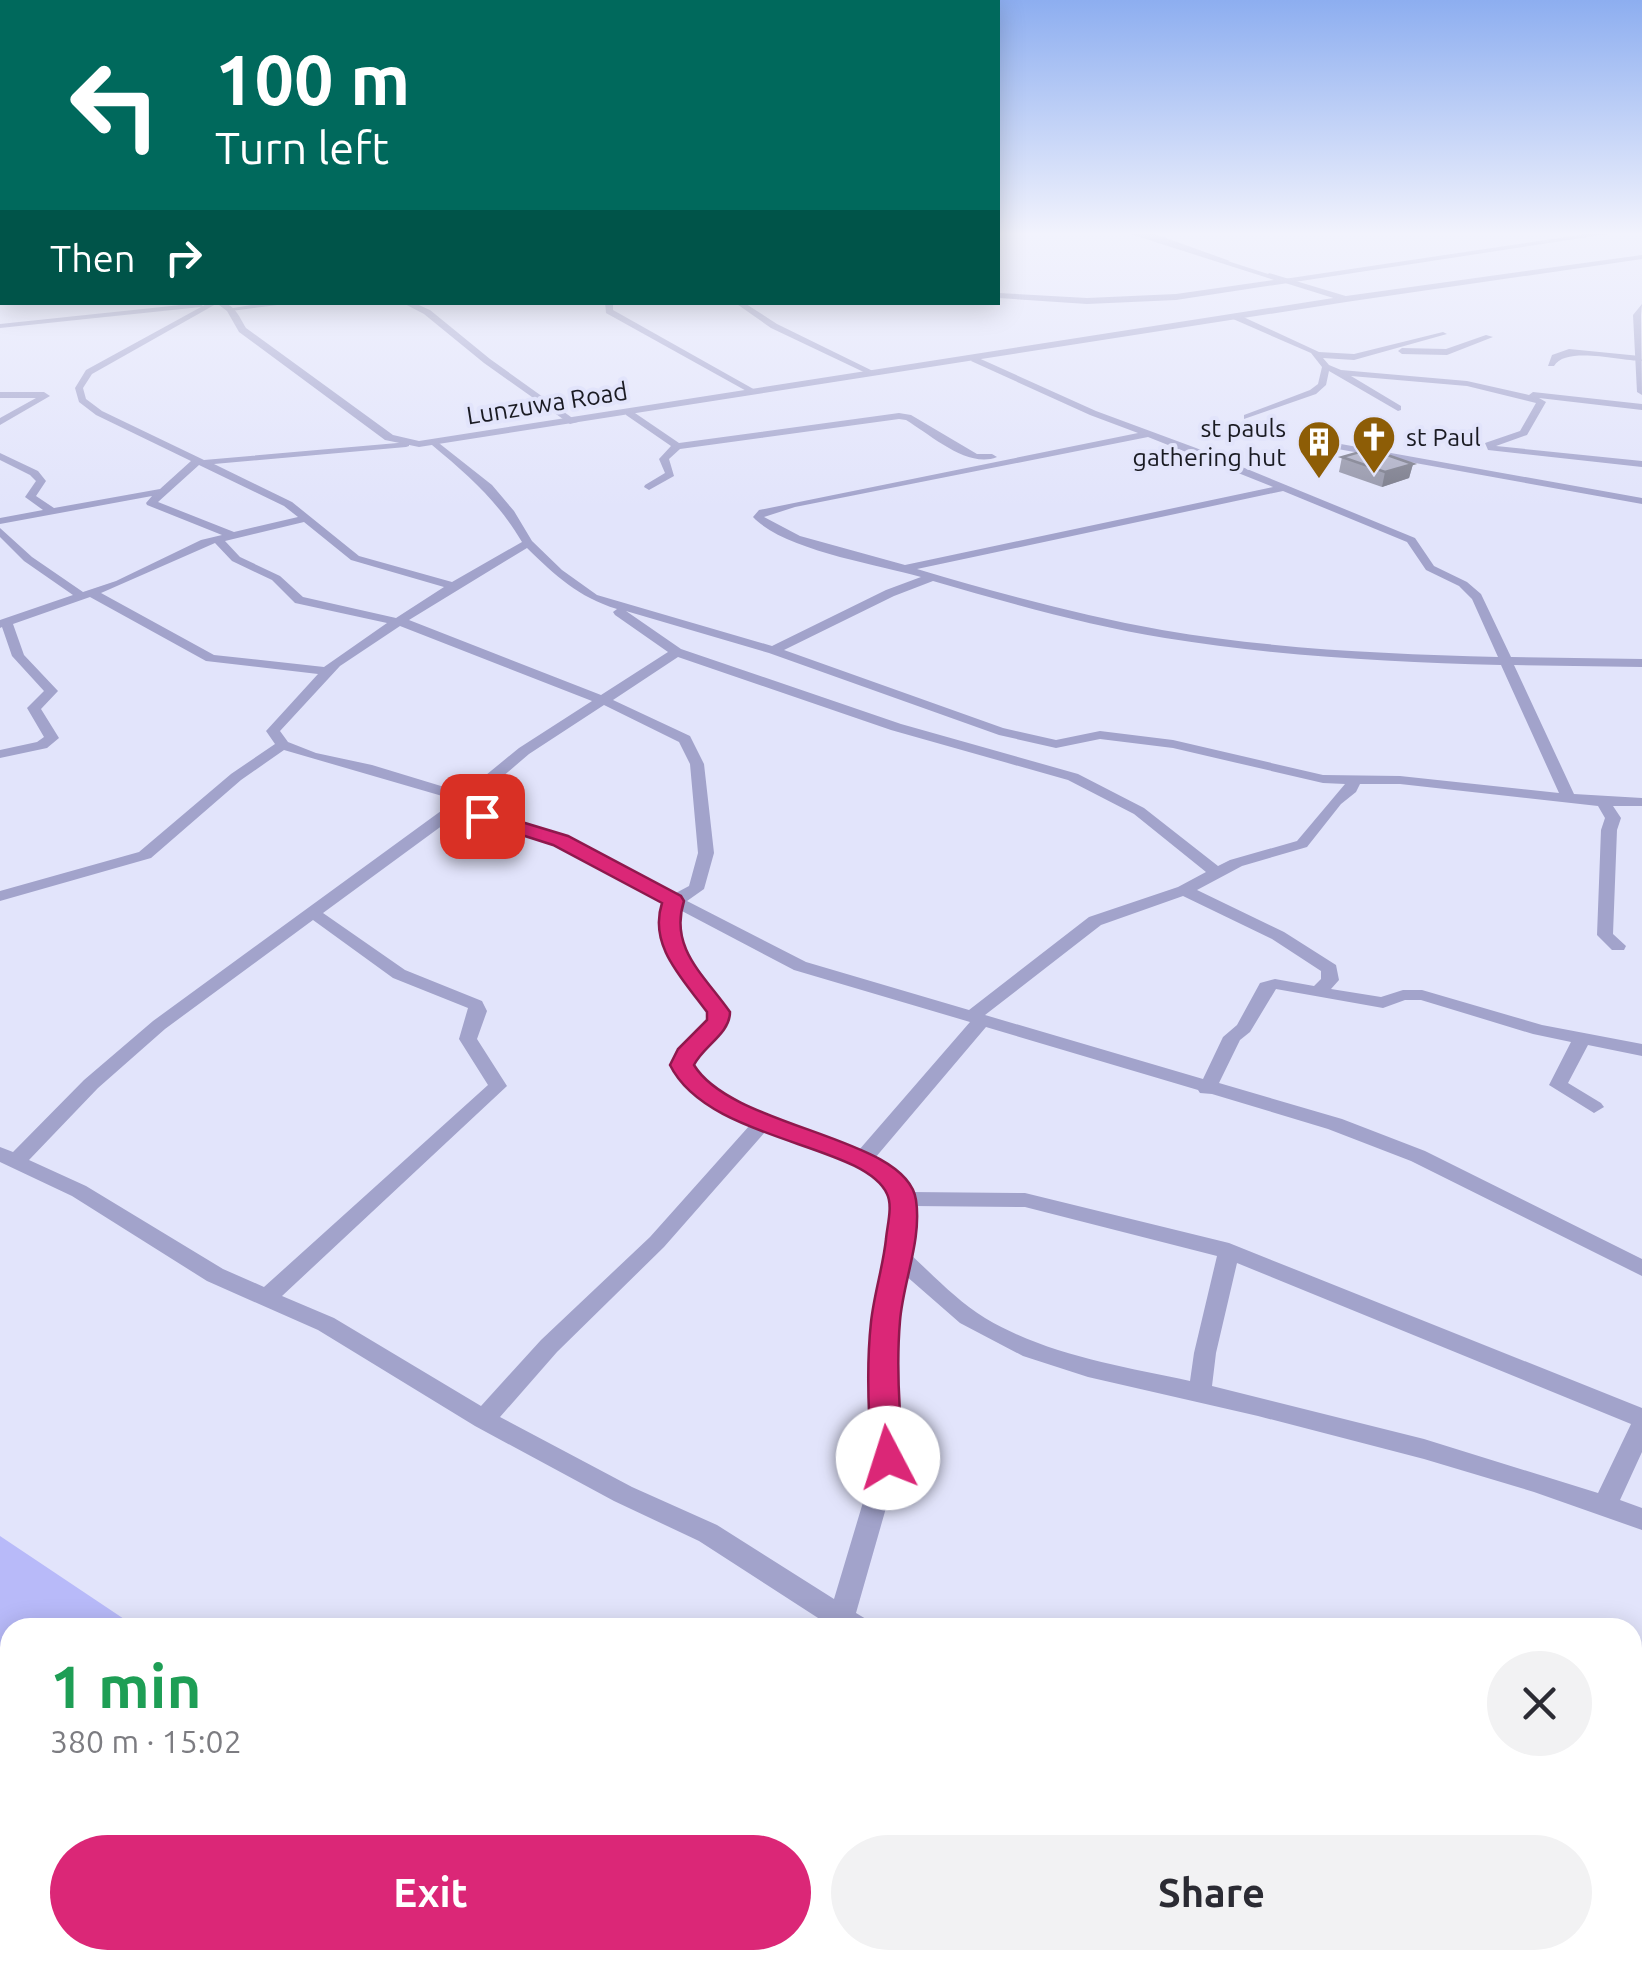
<!DOCTYPE html>
<meta charset="utf-8">
<style>
:root{--surface:#fff;--page:#f2f2f3;--text:#2b2b33;--muted:#7c7c81;--accent:#db2777}
body{margin:0;font-family:Ubuntu,sans-serif;background:var(--page);color:var(--text);height:100vh;display:flex;flex-direction:column;font-size:38px;white-space:nowrap}
*{box-sizing:border-box;margin:0}
p{font-size:32px;color:var(--muted)}
.icon{flex:none;width:55px;height:55px;fill:none;stroke:currentColor;stroke-width:2;stroke-linecap:round;stroke-linejoin:round}
.map{position:relative;flex:1;overflow:hidden}
.side{position:absolute;left:0px;top:1618px;width:1642px;height:352px;display:flex;flex-direction:column;background:var(--surface);border-radius:30px 30px 0 0;box-shadow:0 5px 25px #0003}
.side>*{flex:none}
.hud{position:absolute;left:0px;top:0px;width:1000px;height:305px;box-shadow:0 5px 25px #0003;background:#00695c;color:#fff;overflow:hidden}
.pin{position:absolute;display:grid;place-items:center;width:85px;height:85px;color:#fff;margin:-42px;border-radius:20px;box-shadow:0 5px 15px #0006}
.me{position:absolute;width:110px;margin:-55px;rotate:355deg;stroke-linejoin:round;filter:drop-shadow(0 0 8px #0008)}
.turn{display:flex;align-items:center;gap:35px;height:210px;padding:0 50px;font-size:45px}
.turn .icon{width:130px;height:130px;stroke-width:2.5}
.turn b{display:block;font-size:70px;line-height:85px}
.then{display:flex;align-items:center;height:95px;padding:0 50px;background:#0003;gap:20px;font-size:38px}
.round{display:grid;place-items:center;flex:none;width:105px;height:105px;border-radius:52px;background:var(--page)}
.head{display:flex;align-items:center;justify-content:space-between;height:170px;padding:0 50px}
h1{font-size:60px;font-weight:600;line-height:75px;color:#1e9e55}
.primary-button{display:flex;gap:20px;margin-top:auto;padding:20px 50px}
.primary-button a{flex:1;height:115px;border-radius:60px;background:var(--accent);color:#fff;font-size:40px;font-weight:600;line-height:115px;text-align:center}
.primary-button a+a{background:var(--page);color:var(--text)}
.map>svg:first-child{display:block}
</style>
<div class="map">
<svg width="1642" height="1969" viewBox="0 0 1642 1969">
<rect width="100%" height="100%" fill="#e2e4fb"/>
<path fill="#b8baf9" d="M0,1536L136,1627L10,1628V1960H632L636,1969H0Z"/>
<g fill="none" stroke-linecap="round" stroke-linejoin="round">
<path fill="#a2a3cb" fill-rule="evenodd" d="M1138,232H1149L1230,261L1223,263Z
M0,239H2V243H0Z
M0,258H2V262H0Z
M1269,273L1349,297L1350,299L1343,301L1266,277Z
M0,294H2V298H0Z
M209,302L216,304L92,374L83,388L86,399L102,411L204,460L409,442V446L406,447L214,464L292,502L359,556L452,582L522,542C497,500 469,476 432,445L430,443L435,440L492,485L514,511L532,541L562,570L597,595L772,646L886,590L921,577C876,564 784,550 753,517L759,510L1138,433L1090,415L971,361L974,356L1096,411L1196,448L1415,538L1434,566L1467,582L1481,594L1511,657L1642,659V667L1514,665L1574,794L1642,798V806H1613L1621,818L1617,830L1613,934L1626,946L1624,950H1612L1597,935L1601,830L1605,818L1598,806L1400,784H1360L1356,792L1341,804L1307,847L1242,866L1197,890L1284,932L1336,965L1339,980L1331,989L1381,997L1403,990H1422L1542,1025L1642,1044V1056L1588,1045L1568,1083L1601,1103L1604,1107L1594,1113L1549,1085L1571,1042L1533,1034L1421,1000H1405L1383,1008L1276,989L1250,1032L1240,1040L1219,1083L1342,1119L1425,1151L1642,1259V1276L1411,1161L1328,1129L1212,1094L1200,1093L1198,1090L986,1027L875,1158L903,1179L910,1192L1025,1193L1229,1243L1642,1408V1452L1620,1500L1642,1508V1530L1534,1492L1424,1459L1258,1416L1088,1377L1023,1356L960,1323L905,1275L897,1318L893,1386L900,1459L856,1613L866,1619L870,1628L832,1627L699,1541L614,1501L475,1426L318,1330L207,1281L72,1196L0,1162V1147L13,1152L84,1080L153,1021L456,800L284,750L241,780L151,858L0,901V891L139,852L231,774L275,744L266,731L318,674L206,661L90,597L13,624L24,655L58,691L41,709L59,738L47,748L0,758V750L37,742L44,737L27,708L44,691L12,656L2,627L0,628V620L73,595L24,561L0,537V528L32,557L83,592L116,581L201,540L222,535L147,505L146,503L152,496L0,524V518L43,510L25,497L36,481L30,475L0,460V453L38,471L46,481L36,496L54,508L160,489L191,461L96,415L79,402L75,388L86,370L201,307L0,328V324L200,303L203,306ZM1148,437L1273,487L905,565L800,536L764,517L795,507ZM199,465L284,506L298,517L234,532L158,502ZM1283,491L1407,542L1426,570L1459,586L1472,599L1498,657C1386,654 1273,649 1162,630C1079,615 998,593 917,569ZM304,522L351,560L444,587L396,618L303,597L280,576L240,557L225,541ZM215,543L232,561L272,580L295,603L387,623L324,667L214,655L101,593ZM527,548C556,576 578,597 617,609L613,612L615,615L668,652L601,695L409,620ZM933,581C1009,603 1086,625 1165,638C1276,656 1389,662 1501,665L1559,793L1400,776L1323,775L1173,740L1100,731L1056,740L1003,728L784,650L894,596ZM626,611L769,653L999,735L1056,748L1100,739L1173,748L1323,783L1345,784L1297,841L1230,860L1218,866L1144,808L1078,774L901,724L681,649ZM400,626L592,701L519,748L464,793L372,765L316,753L288,742L280,731L340,666ZM678,657L891,730L1068,780L1134,814L1206,872L1178,887L1089,917L969,1010L806,962L687,901L704,889L714,853L704,764L690,736L613,700ZM604,705L679,742L690,764L698,853L689,886L674,894L565,838L467,807L529,754ZM458,814L555,844L666,902C651,969 701,967 709,1020L680,1050L673,1065C688,1095 721,1110 750,1125L650,1237L541,1340L481,1406L334,1318L282,1296L507,1086L477,1039L487,1011L482,1001L405,970L323,913ZM1183,896L1272,939L1321,971V979L1314,986L1275,979L1260,983L1237,1025L1223,1037L1203,1079L985,1015L1101,925ZM680,910L794,970L970,1022L859,1150C815,1135 714,1107 691,1065L695,1056L727,1021C719,974 670,961 680,910ZM313,920L393,978L468,1008L459,1039L488,1085L264,1287L223,1269L86,1186L29,1160L98,1088L165,1029ZM766,1131L856,1164L888,1188L893,1199L887,1255L875,1318L869,1386L876,1459L834,1599L717,1525L632,1487L500,1417L557,1352L664,1247ZM913,1206L1025,1207L1217,1256L1194,1353L1190,1381C1120,1366 1047,1355 985,1318C956,1300 933,1275 909,1253ZM1237,1263L1631,1424L1598,1493L1424,1439L1212,1386L1216,1353Z
M270,302H300L231,311L227,309Z
M401,302H412L430,310L490,359L578,422L570,424L484,363L424,314Z
M605,302H613V310L757,391L750,393L606,313Z
M734,302H743L777,324L877,373L870,375L771,328Z
M1233,315H1239L1319,352L1354,354L1443,332L1447,334L1354,360L1323,358L1329,365L1341,370L1467,381L1529,395L1533,392L1642,404V410L1539,398L1546,402L1527,435L1496,446L1642,461V467L1488,450L1485,443L1520,431L1536,403L1467,386L1351,376L1401,406V410L1398,411L1329,371L1326,385L1316,394L1244,419V415L1310,390L1318,384L1322,367L1311,353L1233,319Z
M1486,335L1493,337L1447,355L1402,354L1398,351L1402,348L1446,349Z
M1569,349L1640,356L1642,361C1620,361 1566,346 1554,366H1548L1552,355Z
M0,392H44L50,396L0,425V418L36,398H0Z
M626,411H632L679,443L899,413L911,415L977,454H992L997,457C968,469 931,435 906,420L899,419L680,449L669,459L674,476L649,490L644,487L645,485L665,473L659,459L671,446L626,415Z
M1313,439L1642,498V504L1310,444L1308,442Z
M1464,1960H1509L1513,1969H1468Z"/>
<path fill="#a2a3cb" fill-rule="evenodd" d="M1124,232H1137L1284,279L1599,232H1621L1176,300L1087,304L998,298V293L1087,298L1176,294L1274,280Z
M1642,255V259L1346,302L419,447L385,440L239,332L227,311L215,302C234,302 237,313 246,328L393,435L419,441L1346,296Z
M1642,304L1641,315L1642,395L1637,392L1633,315Z"/>
</g>
<path fill="#9596a9" d="M1342,457L1413,464L1409,478L1382,487L1339,472Z"/>
<path fill="#797a89" d="M1413,464L1409,478L1382,487L1385,472Z"/>
<path fill="#adaec4" stroke="#797a89" stroke-width="2.5" d="M1370,449L1413,464L1385,472L1342,457Z"/>
<linearGradient id="sky" x2="0" y2="1"><stop stop-color="#8daef0"/><stop offset="0.46" stop-color="#f2f3fd"/><stop offset="1" stop-color="#f2f3fd" stop-opacity="0"/></linearGradient>
<rect width="1642" height="508" fill="url(#sky)"/>
<path fill="#db2777" stroke="#8e194d" stroke-width="2.5" d="M482,810L568,836L681,896L684,901C669,948 704,975 730,1012C730,1034 703,1046 694,1065C733,1129 907,1136 916,1200C922,1240 903,1282 900,1321C896,1368 899,1412 904,1458L899,1468L888,1471L877,1468L872,1458C868,1412 866,1368 871,1322C874,1294 883,1267 886,1239C887,1226 893,1206 887,1194C864,1143 708,1142 670,1065L678,1049L707,1020V1012C683,979 648,946 662,903L553,845L475,820V812Z"/>
<defs>
<g id="church-pin" transform="scale(2.25)"><path d="M0 17L-7.5 6A9.5 9.5 0 1 1 7.5 6Z" fill="#8d5d06" stroke="#e2e4fb"/><path d="M-1.2-6h2.4v3.5h3.3v2.4h-3.3V6h-2.4V-.1h-3.3v-2.4h3.3Z" fill="#fff"/></g>
<g id="building-pin" transform="scale(2.25)"><path d="M0 17L-7.5 6A9.5 9.5 0 1 1 7.5 6Z" fill="#8d5d06" stroke="#e2e4fb"/><path d="M-4-6H4V6H1V3H-1V6H-4ZM-2.5-4.3h1.7v1.8h-1.7ZM.8-4.3h1.7v1.8H.8ZM-2.5-1h1.7V.8h-1.7ZM.8-1h1.7V.8H.8Z" fill="#fff"/></g>
</defs>
<g fill-rule="evenodd">
<use href="#church-pin" x="1374" y="437"/>
<use href="#building-pin" x="1319" y="442"/>
</g>
<g text-anchor="middle" stroke-width="8" stroke-linejoin="round" paint-order="stroke">
<g font-size="25" fill="#1a1b23" stroke="#e2e4fb">
<text transform="translate(547 403) rotate(-9)" y="9">Lunzuwa Road</text>
</g>
<g font-size="25" fill="#1a1b23" stroke="#e2e4fb" text-anchor="end">
<text x="1286" y="437">st pauls<tspan x="1286" dy="29">gathering hut</tspan></text>
<text x="1406" y="446" text-anchor="start">st Paul</text>
</g>
</g>
</svg>
<div class="pin" style="left:482px;top:816px;background:#d93025"><svg class="icon" aria-label="arrive" viewBox="0 0 24 24"><path d="M6 21V4h12l-3 4 3 4H6"/></svg></div>
<svg class="me" style="left:888px;top:1458px" viewBox="-20 -20 40 40"><circle r="19" fill="#fff"/><path d="M0-13L10 11 0 6-10 11z" fill="#db2777"/></svg>
<div class="hud">
<div class="turn"><svg class="icon" aria-label="left" viewBox="0 0 24 24"><path d="M17 20v-9H6M10 6l-5 5 5 5"/></svg><div><b>100 m</b>Turn left</div></div>
<div class="then">Then<svg class="icon" aria-label="right" viewBox="0 0 24 24"><path d="M7 20v-9h11M14 6l5 5-5 5"/></svg></div>
</div>
<section class="side">
<div class="head"><div><h1>1 min</h1><p>380 m · 15:02</p></div><a class="round"><svg class="icon" aria-label="close" viewBox="0 0 24 24"><path d="M6 6l12 12M18 6L6 18"/></svg></a></div>
<div class="primary-button"><a>Exit</a><a>Share</a></div>
</section>
</div>
